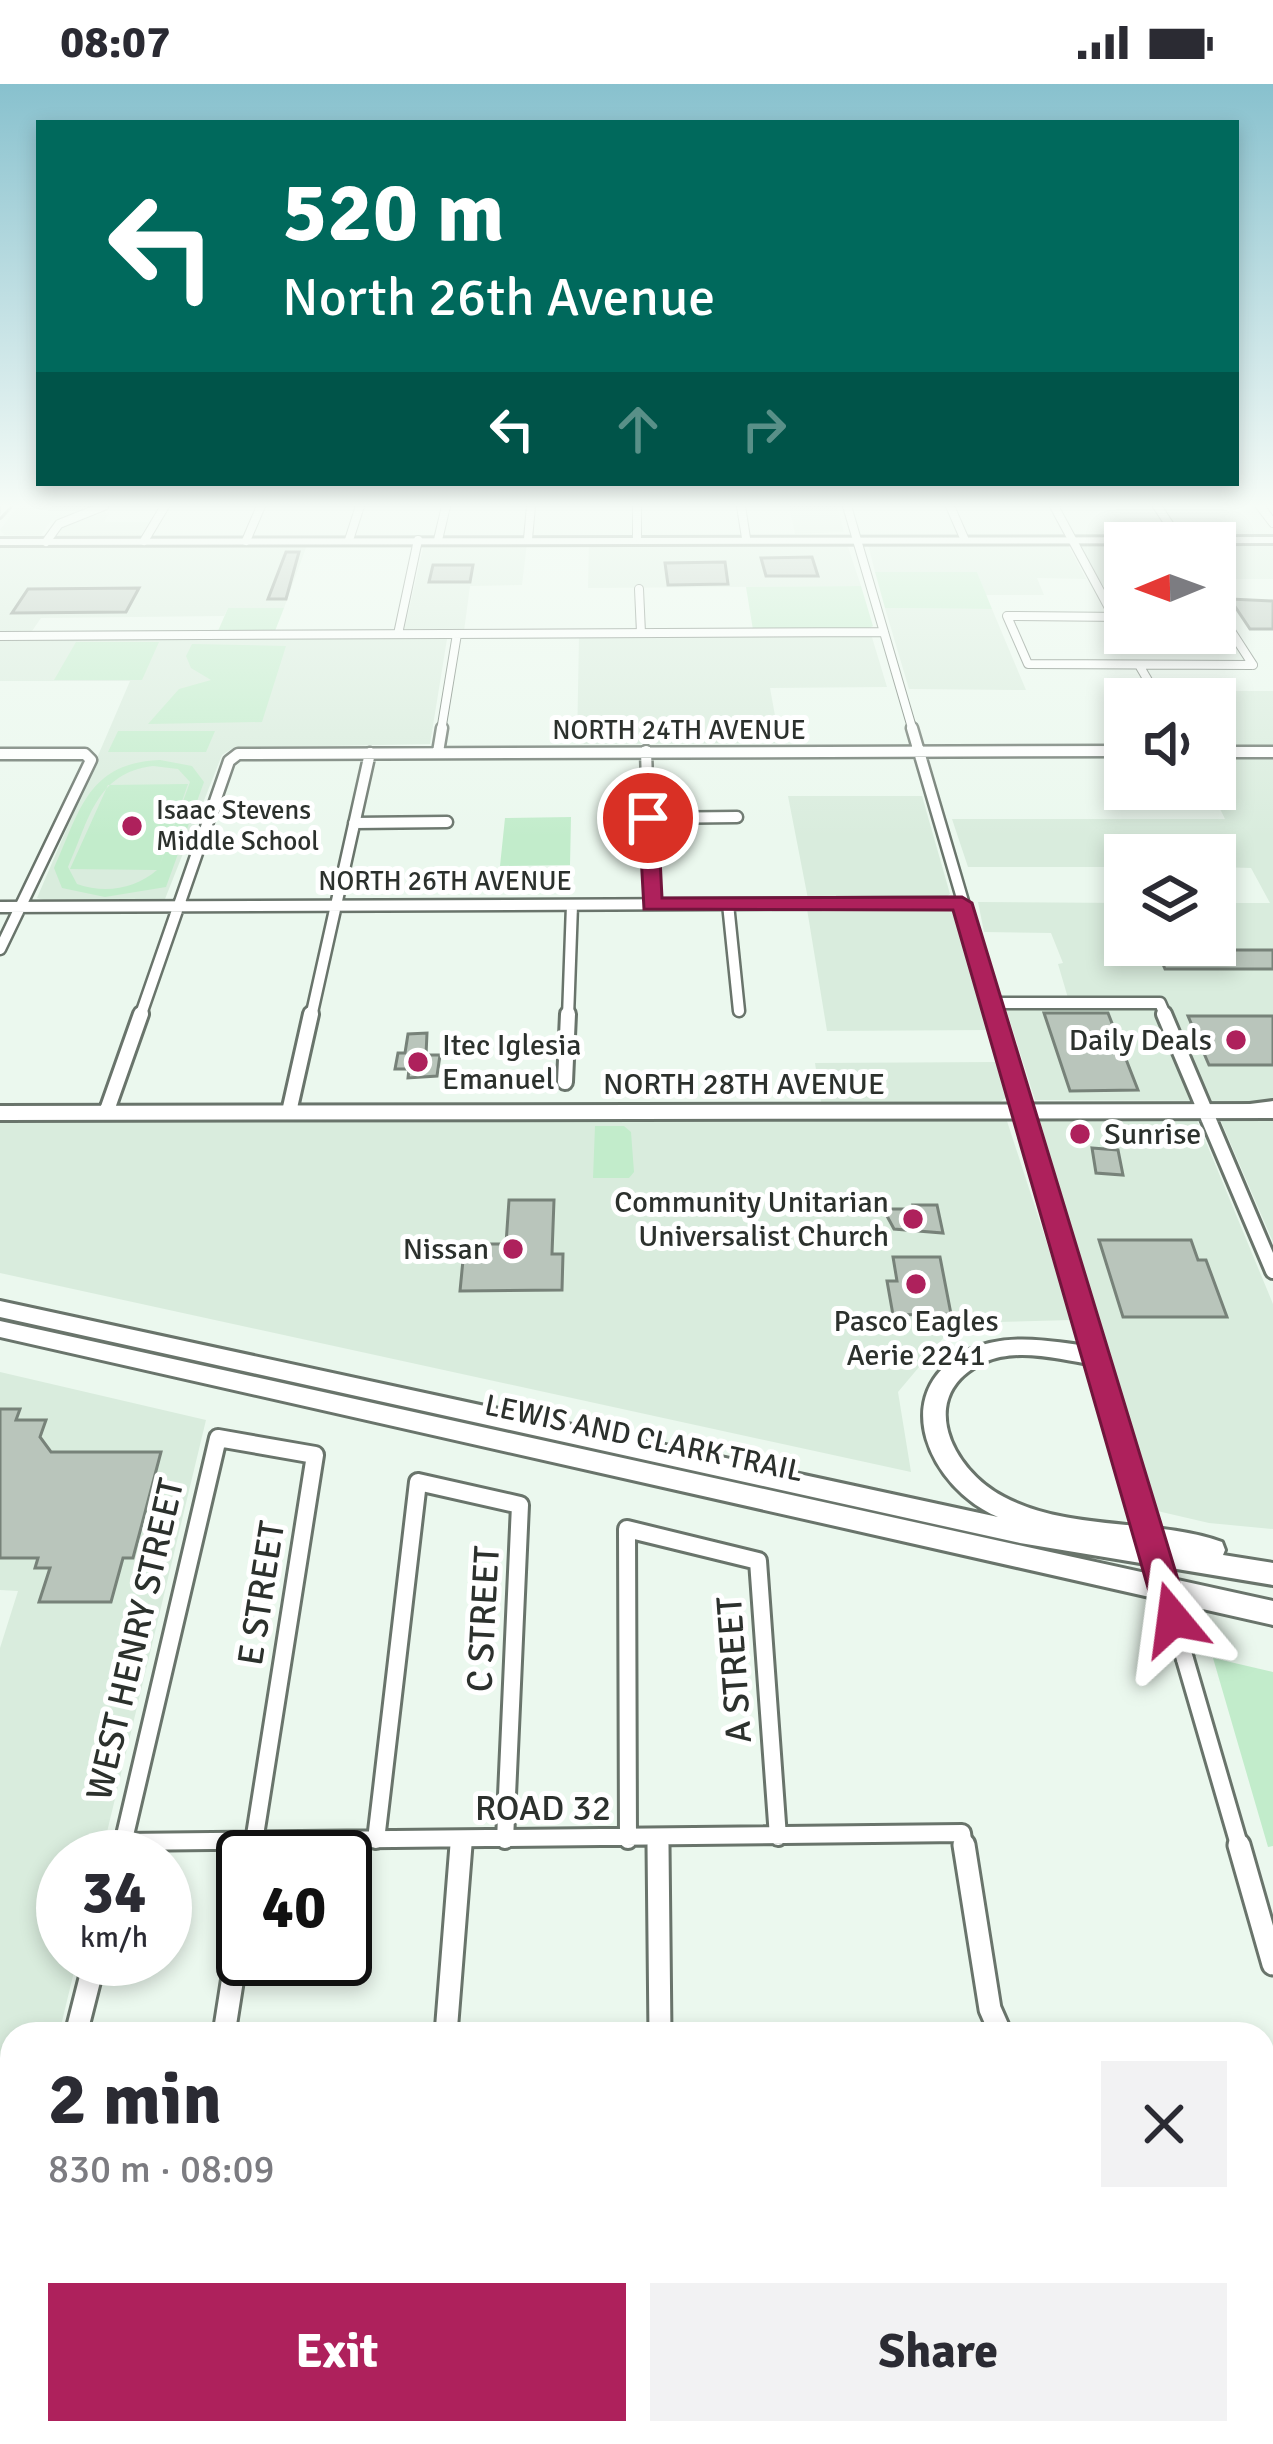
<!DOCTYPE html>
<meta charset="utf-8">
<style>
:root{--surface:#fff;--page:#f2f2f3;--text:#2b2b33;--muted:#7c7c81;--accent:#ae215c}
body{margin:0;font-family:Signika,sans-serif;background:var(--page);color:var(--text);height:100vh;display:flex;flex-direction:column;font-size:45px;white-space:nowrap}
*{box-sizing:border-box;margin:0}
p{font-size:39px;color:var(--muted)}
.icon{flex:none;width:66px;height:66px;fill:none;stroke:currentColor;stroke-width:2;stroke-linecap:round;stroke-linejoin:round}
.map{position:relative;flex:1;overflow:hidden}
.side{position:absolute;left:0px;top:1938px;width:1275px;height:423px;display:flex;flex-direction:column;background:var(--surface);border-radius:36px 36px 0 0;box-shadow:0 6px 18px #0003}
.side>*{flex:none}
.guide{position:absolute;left:36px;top:36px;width:1203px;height:366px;border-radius:0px;box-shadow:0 6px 18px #0003;background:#00695c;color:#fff;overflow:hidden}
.needle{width:78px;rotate:269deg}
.tools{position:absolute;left:1104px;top:438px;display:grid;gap:24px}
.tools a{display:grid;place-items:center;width:132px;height:132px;border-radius:0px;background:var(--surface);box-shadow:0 6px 18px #0003;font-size:60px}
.speed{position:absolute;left:36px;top:1746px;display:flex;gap:24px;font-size:60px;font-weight:700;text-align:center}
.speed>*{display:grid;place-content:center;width:156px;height:156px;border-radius:50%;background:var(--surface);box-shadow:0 6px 18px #0003;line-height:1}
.speed small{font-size:30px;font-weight:400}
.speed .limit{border:6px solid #111;border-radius:18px;background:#fff;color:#111}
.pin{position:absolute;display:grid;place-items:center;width:102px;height:102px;color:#fff;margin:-51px;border:6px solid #fff;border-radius:50%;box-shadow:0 3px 12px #0007}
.me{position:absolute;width:132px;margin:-66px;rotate:344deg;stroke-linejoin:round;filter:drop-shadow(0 0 9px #0008)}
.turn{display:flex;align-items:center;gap:42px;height:252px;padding:0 48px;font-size:54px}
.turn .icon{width:156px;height:156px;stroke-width:2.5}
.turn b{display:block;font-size:84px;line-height:102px}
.lanes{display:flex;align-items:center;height:114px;padding:0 48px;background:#0003;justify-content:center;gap:60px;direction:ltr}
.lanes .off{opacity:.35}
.round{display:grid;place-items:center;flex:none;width:126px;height:126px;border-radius:0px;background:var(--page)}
.overview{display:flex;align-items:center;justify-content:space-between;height:204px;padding:0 48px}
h1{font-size:72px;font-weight:800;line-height:90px}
.cta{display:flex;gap:24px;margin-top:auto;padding:24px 48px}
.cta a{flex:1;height:138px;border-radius:0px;background:var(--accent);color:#fff;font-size:48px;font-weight:800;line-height:138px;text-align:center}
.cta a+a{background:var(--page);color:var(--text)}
.status{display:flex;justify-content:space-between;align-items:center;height:84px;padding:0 60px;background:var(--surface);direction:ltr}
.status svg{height:33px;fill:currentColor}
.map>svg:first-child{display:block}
</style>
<div class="status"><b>08:07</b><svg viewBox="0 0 49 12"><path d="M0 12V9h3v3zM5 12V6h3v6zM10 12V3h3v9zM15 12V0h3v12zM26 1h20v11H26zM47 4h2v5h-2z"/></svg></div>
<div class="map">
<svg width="1273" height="2360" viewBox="0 0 1273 2360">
<rect width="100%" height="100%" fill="#ebf8ee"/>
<path fill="#d9ecdd" d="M18,422H96L51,437L41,451H4L0,446Z
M789,422H837L844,448L795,450Z
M104,429H109L104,438H149L140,453L55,454L64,441Z
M840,458L847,460L861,502L588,504L589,459Z
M872,458L1067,459L1086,495L1037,494L1044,511H986L977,488H875L868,460Z
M527,459L522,501L470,502L464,547H404L424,460Z
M1079,459H1125V502H1103Z
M1215,459L1273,460V495H1215Z
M307,461L284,524H228L224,532L41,534L32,547H0V463Z
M885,524L992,525L1026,606L909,605Z
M871,550L887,603L770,604L780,659L577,660L579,552Z
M0,555H447L430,660L233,664L222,671L165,815L43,816L37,814L130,597H0Z
M1153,607H1273V664H1215V615H1158Z
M1215,671H1273V1017L1035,1016L1003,915L1068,914L1058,880L1063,879L1051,849L984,848L978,818L1125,819V861H1215V819H1270L1251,784L1215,783V771H1125V783H968L952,735H1225L1210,705H1215Z
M788,712H922L950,810L943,815H808Z
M946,824L955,828L988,946L827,947L807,825Z
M997,978L1008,1012L1000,1018H821L815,979Z
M1039,1033L1196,1034L1273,1220V1445L1209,1439L1153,1426Z
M1006,1034L1072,1236L956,1239L898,1308L911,1388L0,1189V1037Z
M1220,1035H1273V1158Z
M0,1288L206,1336L101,1773H63V1875H77L59,1950H12V2148L0,2198V1564L18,1507L0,1506Z"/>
<path fill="#c2eccb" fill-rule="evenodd" d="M875,488H977L992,525L885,524Z
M861,502L873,542L867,545L753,546L746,503Z
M228,524H284L275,547H218Z
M76,558H159L142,596H54Z
M192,560L286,562L262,638L148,640L179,605L211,596L191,584L186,572Z
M118,647H215L206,668H108Z
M160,676L192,682L204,698L166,803L105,813L62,804L54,784C80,727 87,679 160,676ZM153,682L178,685L190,698L159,783L188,700L108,701L70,785L157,786C135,805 105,810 77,800L68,783C89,737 95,689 153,682Z
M571,733L570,781L500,782L505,734Z
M595,1042H624L631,1048L634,1088L629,1094H593Z
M1213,1574L1273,1588V1762L1268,1763Z"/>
<path fill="#b9c5bb" stroke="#778279" stroke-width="3" d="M286,468H299L286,515H268Z
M812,473L818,492H766L761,474Z
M725,478L728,500L668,501L665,479Z
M433,481H473L470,498H429Z
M139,504L126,528L12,529L28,505Z
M1230,515L1273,517V545H1250Z
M1157,866H1273V885H1165Z
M1044,929H1108L1138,1006L1070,1007Z
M1188,932H1273V981H1209Z
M427,949L426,971H440L437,992L408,994L409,985H395L398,969H405L408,950Z
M1092,1064L1118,1066L1123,1091L1096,1089Z
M509,1116H554L552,1170H563L562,1206L460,1207L463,1176H474L475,1160H506Z
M913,1121H937L943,1149L894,1145L887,1132L891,1125H914Z
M1099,1156H1191L1198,1176H1206L1227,1233H1123Z
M893,1173H940L951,1230L893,1231L887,1197H897Z
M0,1325H20L16,1336H46L40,1353L51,1368H161L133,1474H123L111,1518H39L50,1484H35L38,1474H0Z"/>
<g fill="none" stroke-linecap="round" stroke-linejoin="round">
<g stroke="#69746b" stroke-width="10">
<path id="minor-far4" d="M637,422V455
M741,422L746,454
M847,422L913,647
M950,422L964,454
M1054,422L1114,533
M1157,422L1179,455
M1260,422L1273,439
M528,455L531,422
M349,456L360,422
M438,456L446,422
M144,457L165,422
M246,457L261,422
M46,458L59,440L104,422
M639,505L641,549
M1125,533L1007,532L1028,580L1253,581
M1215,533H1222L1253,581
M398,550L418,456
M0,552L884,548
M1139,581L1153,605
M441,647L457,550"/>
</g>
<g stroke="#69746b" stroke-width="15">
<path id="minor-far3" d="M912,644L997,933
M646,667L651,820
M438,668L442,644
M1215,668H1273
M0,670H85L91,676L0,865
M648,734L737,733
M354,739L447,738
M728,820L739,927
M0,823L962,819
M992,919H1160L1166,933
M140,933L229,677L238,670L1125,667
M311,933L370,669
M568,933L572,821"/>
</g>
<g stroke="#69746b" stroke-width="20">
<path id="minor-far2" d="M996,930L1104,1298
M1164,930L1273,1187
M565,998L568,930
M289,1028L311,930
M0,1029L1273,1027
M106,1029L141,930"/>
</g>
<g stroke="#69746b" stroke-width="22">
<path id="minor-far1" d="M1103,1295L1138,1414
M1185,1575L1240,1764
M658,1755V1764
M376,1756L418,1398L520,1421L505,1756
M628,1756L627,1445L758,1477L778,1753
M124,1758L962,1749L964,1764
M122,1764L218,1354L315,1371L253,1764
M460,1764L461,1756"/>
</g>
<g stroke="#69746b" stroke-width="27">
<path id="minor" d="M658,1761L660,1950
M964,1761L990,1925L1001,1950
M1239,1761L1273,1880
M120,1773L123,1761
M252,1773L254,1761
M76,1950L95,1875
M224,1950L243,1829
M446,1950L461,1761
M1263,1986H1273
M9,2360L15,2349
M427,2360L428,2349"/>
</g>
<g stroke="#69746b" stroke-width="6">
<path id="major" d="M1,422H10L0,433Z
M1273,453V459L0,461V455Z
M1273,1017V1027L1242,1031L1235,1026L1242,1021Z"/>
</g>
<g stroke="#69746b" stroke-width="6">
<path id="highway" d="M0,1217L998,1433C931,1405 885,1309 967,1267C1007,1247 1054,1258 1096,1263L1104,1266L1107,1272L1104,1278L1096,1281C1062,1276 1018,1263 985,1278C914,1310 951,1386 1004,1413C1070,1448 1155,1434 1222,1458L1225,1466L1223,1471L1273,1479V1501L1020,1459L0,1233Z
M0,1237L1273,1517V1541L0,1253Z"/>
</g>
<use href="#minor-far4" stroke="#fff" stroke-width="8"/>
<use href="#minor-far3" stroke="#fff" stroke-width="10"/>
<use href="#minor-far2" stroke="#fff" stroke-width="14"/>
<use href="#minor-far1" stroke="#fff" stroke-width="16"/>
<use href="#minor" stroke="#fff" stroke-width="21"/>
<use href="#major" fill="#fff" fill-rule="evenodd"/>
<use href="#highway" fill="#fff" fill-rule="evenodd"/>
<g stroke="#69746b" stroke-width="22" stroke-linecap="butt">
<path id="minor-bridge" d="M1138,1414L1185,1575"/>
</g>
<use href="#minor-bridge" stroke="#fff" stroke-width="16"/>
</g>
<linearGradient id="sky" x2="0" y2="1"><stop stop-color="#88c1ce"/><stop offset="0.56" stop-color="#f6fcf7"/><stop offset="1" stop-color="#f6fcf7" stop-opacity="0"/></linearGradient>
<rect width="1273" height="753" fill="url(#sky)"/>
<path fill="#ae215c" stroke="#71153c" stroke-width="3" d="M648,728L658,734L662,814L962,813L972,819L1190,1535L1185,1545L1173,1550L1161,1545L1157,1535L953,826L644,825L639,734Z"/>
<g fill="#ae215c" stroke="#fff" stroke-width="4.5">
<circle cx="132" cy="742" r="12"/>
<circle cx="1236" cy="956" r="12"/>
<circle cx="418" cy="978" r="12"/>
<circle cx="1080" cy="1050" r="12"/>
<circle cx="913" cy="1135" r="12"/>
<circle cx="513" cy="1165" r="12"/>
<circle cx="916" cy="1200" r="12"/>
</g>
<g text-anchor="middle" stroke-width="10" stroke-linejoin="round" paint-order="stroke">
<g font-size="27" fill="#2c312d" stroke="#fff">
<text x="679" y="655">NORTH 24TH AVENUE</text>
<text x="445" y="806">NORTH 26TH AVENUE</text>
</g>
<g font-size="27" fill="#2c312d" stroke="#fff" text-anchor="start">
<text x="156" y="735">Isaac Stevens<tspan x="156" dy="31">Middle School</tspan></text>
</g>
<g font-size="30" fill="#2c312d" stroke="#fff" text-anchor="end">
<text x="1212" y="966">Daily Deals</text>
<text x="442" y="971" text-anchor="start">Itec Iglesia<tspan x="442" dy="34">Emanuel</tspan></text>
<text x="1104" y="1060" text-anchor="start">Sunrise</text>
<text x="889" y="1128">Community Unitarian<tspan x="889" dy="34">Universalist Church</tspan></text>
<text x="489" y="1175">Nissan</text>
<text x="916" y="1247" text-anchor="middle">Pasco Eagles<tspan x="916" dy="34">Aerie 2241</tspan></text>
</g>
<g font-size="30" fill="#2c312d" stroke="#fff">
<text x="744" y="1010">NORTH 28TH AVENUE</text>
<text transform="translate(644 1354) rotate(12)" y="10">LEWIS AND CLARK TRAIL</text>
</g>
<g font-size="36" fill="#2c312d" stroke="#fff">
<text transform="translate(260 1509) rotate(-81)" y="13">E STREET</text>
<text transform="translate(482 1535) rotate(-87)" y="13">C STREET</text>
<text transform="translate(134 1555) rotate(-77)" y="13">WEST HENRY STREET</text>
<text transform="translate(733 1586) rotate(-94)" y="13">A STREET</text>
<text x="543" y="1736">ROAD 32</text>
</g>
</g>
</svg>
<div class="tools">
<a><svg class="needle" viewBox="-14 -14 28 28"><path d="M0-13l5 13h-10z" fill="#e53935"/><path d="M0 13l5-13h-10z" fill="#7c7c81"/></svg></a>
<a><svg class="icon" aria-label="sound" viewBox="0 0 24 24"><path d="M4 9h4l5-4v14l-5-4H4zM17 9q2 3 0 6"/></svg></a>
<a><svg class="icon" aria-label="layers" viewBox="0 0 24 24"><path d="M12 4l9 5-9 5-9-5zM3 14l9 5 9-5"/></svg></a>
</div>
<div class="speed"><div>34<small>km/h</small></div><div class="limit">40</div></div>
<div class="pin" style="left:648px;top:734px;background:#d93025"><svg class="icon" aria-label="arrive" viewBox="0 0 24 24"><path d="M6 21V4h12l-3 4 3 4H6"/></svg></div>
<svg class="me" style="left:1173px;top:1535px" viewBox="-20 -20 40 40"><path d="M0-17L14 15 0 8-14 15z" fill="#ae215c" stroke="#fff" stroke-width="4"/></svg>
<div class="guide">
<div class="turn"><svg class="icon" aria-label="left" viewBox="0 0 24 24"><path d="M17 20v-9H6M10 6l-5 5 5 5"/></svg><div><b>520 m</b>North 26th Avenue</div></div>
<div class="lanes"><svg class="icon" aria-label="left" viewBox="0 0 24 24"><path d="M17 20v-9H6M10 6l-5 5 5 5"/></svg><svg class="icon off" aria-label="ahead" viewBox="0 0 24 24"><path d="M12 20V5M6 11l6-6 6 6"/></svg><svg class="icon off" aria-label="right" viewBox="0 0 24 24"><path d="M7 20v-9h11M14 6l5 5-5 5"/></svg></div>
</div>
<section class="side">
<div class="overview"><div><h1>2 min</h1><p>830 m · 08:09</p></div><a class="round"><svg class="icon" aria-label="close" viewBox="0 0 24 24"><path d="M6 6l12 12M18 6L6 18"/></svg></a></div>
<div class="cta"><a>Exit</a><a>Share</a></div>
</section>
</div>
